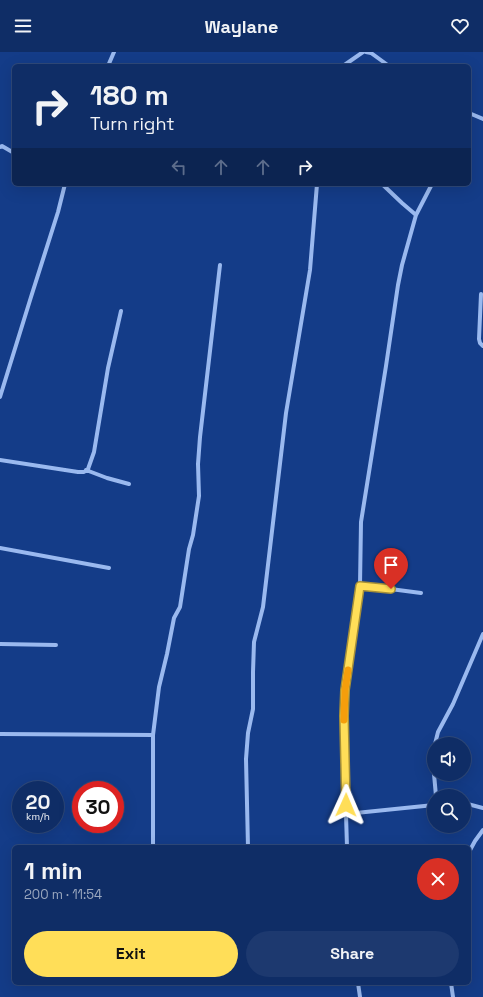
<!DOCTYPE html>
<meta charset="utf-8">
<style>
:root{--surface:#0f2d66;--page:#1d396f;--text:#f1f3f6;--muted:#9ba8bf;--line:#2f497a;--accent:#ffde58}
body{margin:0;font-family:"Space Grotesk",sans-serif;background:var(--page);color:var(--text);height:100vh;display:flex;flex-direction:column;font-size:15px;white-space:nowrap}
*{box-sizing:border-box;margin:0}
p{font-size:13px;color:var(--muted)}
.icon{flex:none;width:22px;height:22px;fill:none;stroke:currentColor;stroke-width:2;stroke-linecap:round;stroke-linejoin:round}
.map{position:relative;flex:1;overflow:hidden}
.drawer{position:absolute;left:12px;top:793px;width:459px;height:140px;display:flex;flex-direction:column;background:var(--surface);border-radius:6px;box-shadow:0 4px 16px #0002,0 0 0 1px var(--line)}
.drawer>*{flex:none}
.guide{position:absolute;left:12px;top:12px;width:459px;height:122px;border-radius:6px;box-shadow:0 4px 16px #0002,0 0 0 1px var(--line);background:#0f2d66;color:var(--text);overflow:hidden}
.buttons{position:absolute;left:427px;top:685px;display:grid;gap:8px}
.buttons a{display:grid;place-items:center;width:44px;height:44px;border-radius:50%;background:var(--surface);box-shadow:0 4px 16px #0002,0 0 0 1px var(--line);font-size:20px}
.speed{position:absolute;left:12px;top:729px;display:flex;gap:8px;font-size:20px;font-weight:700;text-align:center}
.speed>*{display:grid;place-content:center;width:52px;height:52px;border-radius:50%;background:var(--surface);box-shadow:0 4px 16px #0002,0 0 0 1px var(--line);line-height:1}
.speed small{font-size:10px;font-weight:400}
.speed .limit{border:6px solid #d22;background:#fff;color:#111}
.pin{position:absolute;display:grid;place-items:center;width:34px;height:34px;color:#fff;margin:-41px -17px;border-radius:50% 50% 50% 0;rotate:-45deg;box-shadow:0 0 4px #0007}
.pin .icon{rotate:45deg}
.me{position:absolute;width:44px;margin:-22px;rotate:1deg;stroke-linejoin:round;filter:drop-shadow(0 0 3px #0008)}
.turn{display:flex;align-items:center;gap:14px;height:84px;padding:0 12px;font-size:18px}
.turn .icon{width:52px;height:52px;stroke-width:2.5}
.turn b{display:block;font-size:28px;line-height:34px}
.lanes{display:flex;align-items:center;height:38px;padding:0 12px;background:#0003;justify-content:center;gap:20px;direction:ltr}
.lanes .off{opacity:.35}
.round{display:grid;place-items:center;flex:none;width:42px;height:42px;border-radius:21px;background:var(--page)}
.headline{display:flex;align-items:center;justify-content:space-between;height:68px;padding:0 12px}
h1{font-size:24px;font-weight:600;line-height:30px}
.cta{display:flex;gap:8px;margin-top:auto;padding:8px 12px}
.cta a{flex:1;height:46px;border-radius:24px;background:var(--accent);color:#111;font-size:16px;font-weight:600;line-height:46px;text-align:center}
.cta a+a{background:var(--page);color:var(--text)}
header{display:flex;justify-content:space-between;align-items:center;height:52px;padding:0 12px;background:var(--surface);font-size:18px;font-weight:600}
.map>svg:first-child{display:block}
</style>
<header><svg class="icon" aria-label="menu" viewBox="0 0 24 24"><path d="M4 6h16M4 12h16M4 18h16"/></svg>Waylane<svg class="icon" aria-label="heart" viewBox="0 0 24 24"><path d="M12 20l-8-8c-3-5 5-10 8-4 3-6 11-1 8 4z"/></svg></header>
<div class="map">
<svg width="483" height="945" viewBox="0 0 483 945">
<rect width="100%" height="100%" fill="#143c88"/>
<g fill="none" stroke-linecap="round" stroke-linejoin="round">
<path stroke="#9ab9ef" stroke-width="4" d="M366,0L371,1L389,14
M108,14L114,0
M343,14L363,0
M469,61L483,67
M0,95L2,94L14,101
M416,163L432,132
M481,242L479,287L480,291L483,294
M0,345L31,245L58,160L65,132
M0,408L78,420H84L88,417L94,400L108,316L121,259
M86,418L107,426L129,432
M0,496L109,516
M360,533L421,541
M0,592L56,593
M0,682L153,683V795
M153,683L159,635L167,602L174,566L180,555L189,497L193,483L199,444L198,412L200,385L220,213
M435,692L438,680L453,652L483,582
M434,699V712
M434,722L436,744
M464,751L483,756
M346,762L434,753
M248,795L246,707L248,681L253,657V620L254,590L263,555L286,361L310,218L317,132
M347,795L346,762L347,743L344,664L345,638L360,533L361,470L386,314L398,233L402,213L416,163L402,151L382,132
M469,800L475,789L483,778
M358,931L360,945
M451,931L453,945"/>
</g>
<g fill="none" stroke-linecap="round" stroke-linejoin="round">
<g stroke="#a69039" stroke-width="10">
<path id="route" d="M346,753L344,664L345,638L360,534L391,537"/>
</g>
<use href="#route" stroke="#ffde58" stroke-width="7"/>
<path stroke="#f59e0b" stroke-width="7" d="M344,668L345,638L348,618"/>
</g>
</svg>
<div class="buttons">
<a><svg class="icon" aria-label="sound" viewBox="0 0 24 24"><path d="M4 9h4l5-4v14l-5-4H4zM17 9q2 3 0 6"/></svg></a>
<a><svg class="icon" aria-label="search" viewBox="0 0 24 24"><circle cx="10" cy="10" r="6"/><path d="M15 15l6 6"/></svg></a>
</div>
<div class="speed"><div>20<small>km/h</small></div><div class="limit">30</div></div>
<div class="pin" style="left:391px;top:537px;background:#d93025"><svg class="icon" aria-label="arrive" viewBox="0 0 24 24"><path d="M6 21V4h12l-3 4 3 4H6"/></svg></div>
<svg class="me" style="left:346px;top:753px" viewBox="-20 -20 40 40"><path d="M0-17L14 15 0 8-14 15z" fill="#ffde58" stroke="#fff" stroke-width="4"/></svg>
<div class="guide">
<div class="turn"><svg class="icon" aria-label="right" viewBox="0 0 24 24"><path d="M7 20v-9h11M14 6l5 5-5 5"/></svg><div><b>180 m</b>Turn right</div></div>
<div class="lanes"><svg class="icon off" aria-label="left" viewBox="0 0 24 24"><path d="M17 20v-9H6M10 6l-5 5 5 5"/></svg><svg class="icon off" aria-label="ahead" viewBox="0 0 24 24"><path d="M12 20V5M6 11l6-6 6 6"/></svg><svg class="icon off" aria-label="ahead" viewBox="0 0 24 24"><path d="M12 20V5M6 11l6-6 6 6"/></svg><svg class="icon" aria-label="right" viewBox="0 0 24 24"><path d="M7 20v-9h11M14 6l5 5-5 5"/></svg></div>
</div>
<section class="drawer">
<div class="headline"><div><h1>1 min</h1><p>200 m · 11:54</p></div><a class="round" style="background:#d93025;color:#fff"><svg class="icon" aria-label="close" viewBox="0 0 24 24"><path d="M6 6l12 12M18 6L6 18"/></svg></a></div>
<div class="cta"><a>Exit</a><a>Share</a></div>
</section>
</div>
